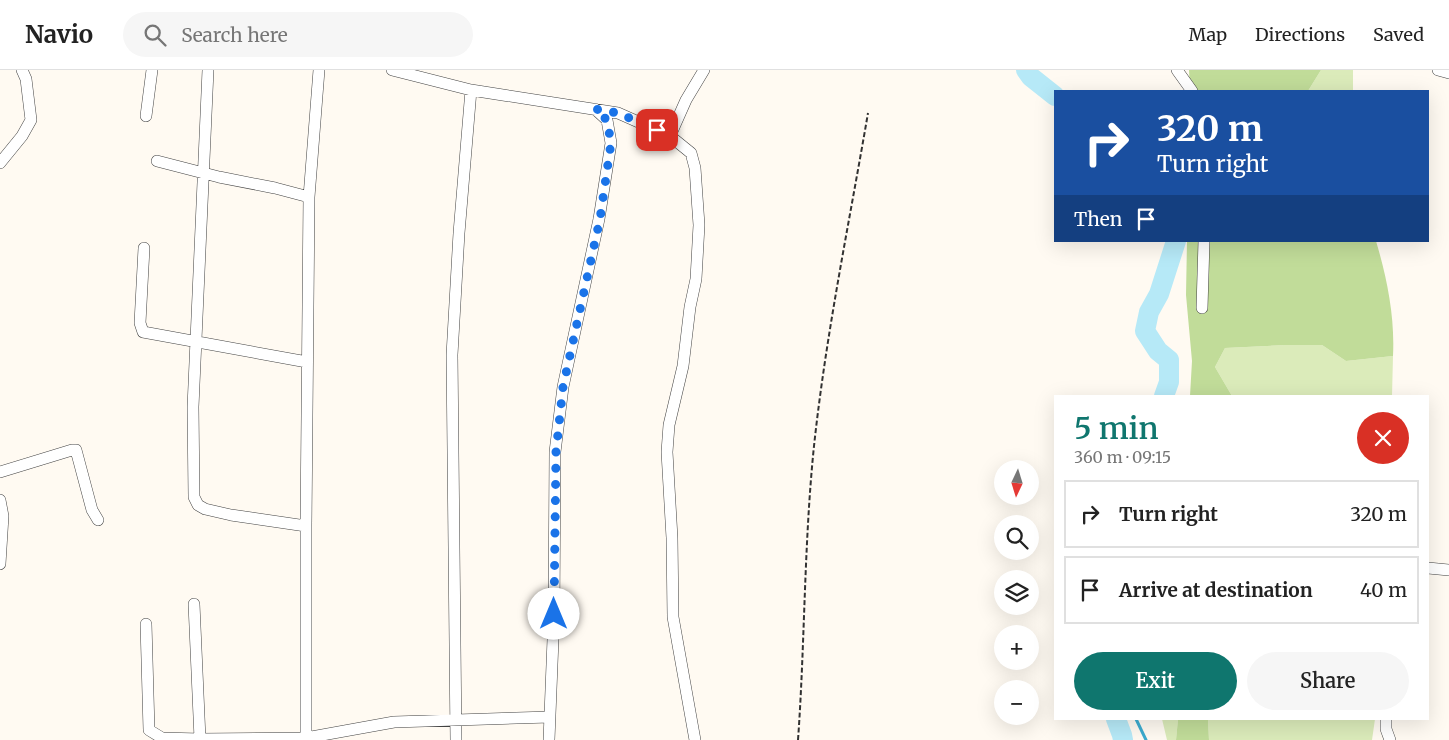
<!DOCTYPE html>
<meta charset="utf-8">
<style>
:root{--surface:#fff;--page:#f6f6f6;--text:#222;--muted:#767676;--line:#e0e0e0;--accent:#0f766e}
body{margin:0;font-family:Merriweather,serif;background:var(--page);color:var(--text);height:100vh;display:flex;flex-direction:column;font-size:19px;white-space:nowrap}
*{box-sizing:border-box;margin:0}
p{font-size:16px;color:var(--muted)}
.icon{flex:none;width:28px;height:28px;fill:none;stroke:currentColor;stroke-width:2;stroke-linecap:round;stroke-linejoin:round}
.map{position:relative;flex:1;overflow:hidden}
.sheet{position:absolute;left:1054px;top:325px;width:375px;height:325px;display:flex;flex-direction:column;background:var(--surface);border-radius:0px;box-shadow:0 5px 20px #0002}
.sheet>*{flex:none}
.hud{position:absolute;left:1054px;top:20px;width:375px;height:152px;border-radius:0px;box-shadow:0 5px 20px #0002;background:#1a4fa0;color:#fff;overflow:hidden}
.needle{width:32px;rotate:184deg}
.fabs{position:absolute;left:994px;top:390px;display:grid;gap:10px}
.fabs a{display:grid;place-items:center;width:45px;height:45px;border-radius:50%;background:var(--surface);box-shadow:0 5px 20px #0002;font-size:25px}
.pin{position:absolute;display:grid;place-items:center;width:42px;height:42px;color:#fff;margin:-21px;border-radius:10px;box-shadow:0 2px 8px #0006}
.me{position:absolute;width:55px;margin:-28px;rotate:0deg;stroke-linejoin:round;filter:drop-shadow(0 0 4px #0008)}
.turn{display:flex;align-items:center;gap:18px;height:105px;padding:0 20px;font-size:22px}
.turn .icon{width:65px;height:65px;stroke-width:2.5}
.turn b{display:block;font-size:35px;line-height:42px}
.then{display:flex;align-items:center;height:48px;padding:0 20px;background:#0003;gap:10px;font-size:19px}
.round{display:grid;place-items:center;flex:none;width:52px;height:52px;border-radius:26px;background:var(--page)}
.summary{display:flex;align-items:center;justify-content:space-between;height:85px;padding:0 20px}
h1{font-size:30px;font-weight:600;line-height:38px;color:var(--accent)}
.button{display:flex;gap:10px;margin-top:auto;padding:10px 20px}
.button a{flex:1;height:58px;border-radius:30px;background:var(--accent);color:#fff;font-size:20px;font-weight:600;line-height:58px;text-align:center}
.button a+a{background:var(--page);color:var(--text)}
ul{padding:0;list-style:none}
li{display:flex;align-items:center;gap:15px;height:68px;margin:0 10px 8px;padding:0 10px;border:2px solid var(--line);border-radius:0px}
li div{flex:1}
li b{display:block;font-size:19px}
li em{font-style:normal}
header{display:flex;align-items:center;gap:30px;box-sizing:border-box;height:70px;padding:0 25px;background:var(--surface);border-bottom:1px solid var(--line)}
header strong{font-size:24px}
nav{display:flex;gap:28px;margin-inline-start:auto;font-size:18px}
.search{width:350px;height:45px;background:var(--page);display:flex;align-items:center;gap:12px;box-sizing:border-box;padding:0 18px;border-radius:28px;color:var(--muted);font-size:19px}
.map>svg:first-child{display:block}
</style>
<header>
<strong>Navio</strong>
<div class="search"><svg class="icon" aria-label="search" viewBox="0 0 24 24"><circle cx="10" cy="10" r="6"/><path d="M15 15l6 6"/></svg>Search here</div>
<nav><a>Map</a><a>Directions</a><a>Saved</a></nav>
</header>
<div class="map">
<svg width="1449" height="670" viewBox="0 0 1449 670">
<rect width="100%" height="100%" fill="#fffaf2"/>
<path fill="#dbebba" d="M1321,0H1353V21H1308Z
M1285,275H1322L1346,291L1393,286L1392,326H1232L1215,297L1225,278Z
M1162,649H1178L1176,670H1167Z
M1208,649H1375L1372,670H1209Z"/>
<path fill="#c1dc99" d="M1189,0H1321L1308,21H1190Z
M1187,171H1376C1387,208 1395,247 1393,286L1346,291L1322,275H1285L1225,278L1215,297L1232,326H1190L1192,291L1186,225Z
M1178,649H1208L1209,670H1176Z"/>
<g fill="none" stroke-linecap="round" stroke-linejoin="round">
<path stroke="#3babcf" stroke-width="3" d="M1136,649L1146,670"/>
<path stroke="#b6e9f7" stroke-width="20" d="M1026,0L1031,7L1055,26
M1164,326L1169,312V290L1158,281L1145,261L1149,242L1159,224L1176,171
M1116,649L1122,665L1123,670"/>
<g stroke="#424242" stroke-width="12">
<path id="minor" d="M208,0L193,337L194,427L198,435L205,439L231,445L306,456
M392,0L471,20L618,43L670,66L691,83L695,98L699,155L696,209L690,237L683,296L669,355L667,382L672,468L673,547L695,670
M1177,0L1192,21
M1438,0L1449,3
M146,46L152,0
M670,66L686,30L704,0
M157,91L219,107L275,118L309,127
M0,93L22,66L31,50L26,9L22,0
M144,178L140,253L143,262L307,292
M1202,238L1204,171
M0,402L72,380H76L92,440L98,450
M0,430L3,446L0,494
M1428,498L1449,500
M146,554L149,660L162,668L200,669L194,534
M1386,649V659L1390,670
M200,669L306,668L394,652L550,647
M306,670V456L309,127L319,0
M456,670L452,285L459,163L471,20
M549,670L554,544L555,382L563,317L599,149L611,73L607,50L595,39"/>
</g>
<path stroke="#313131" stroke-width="2" stroke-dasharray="5 2.5" stroke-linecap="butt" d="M798,670C805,572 804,473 814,376C826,264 849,154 868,43"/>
<use href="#minor" stroke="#fff" stroke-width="11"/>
</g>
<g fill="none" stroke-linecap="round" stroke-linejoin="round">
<path stroke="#1a73e8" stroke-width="9" stroke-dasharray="0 16.2" d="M554,544L556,382L563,317L600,149L611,73L607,50L595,39L618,43L657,60"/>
</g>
</svg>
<div class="fabs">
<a><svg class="needle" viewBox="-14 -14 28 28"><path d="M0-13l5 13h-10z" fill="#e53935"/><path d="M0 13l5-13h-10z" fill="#767676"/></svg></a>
<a><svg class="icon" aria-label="search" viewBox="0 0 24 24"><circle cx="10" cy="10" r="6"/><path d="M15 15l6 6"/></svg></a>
<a><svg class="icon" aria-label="layers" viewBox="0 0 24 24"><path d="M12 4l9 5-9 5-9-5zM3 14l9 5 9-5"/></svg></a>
<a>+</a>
<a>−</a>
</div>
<div class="pin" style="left:657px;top:60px;background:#d93025"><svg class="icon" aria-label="arrive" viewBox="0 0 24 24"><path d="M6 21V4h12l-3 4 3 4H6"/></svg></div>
<svg class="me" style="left:554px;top:544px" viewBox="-20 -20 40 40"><circle r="19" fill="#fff"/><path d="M0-13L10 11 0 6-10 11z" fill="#1a73e8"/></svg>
<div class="hud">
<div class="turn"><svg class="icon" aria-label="right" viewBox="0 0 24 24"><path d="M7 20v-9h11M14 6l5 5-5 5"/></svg><div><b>320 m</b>Turn right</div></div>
<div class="then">Then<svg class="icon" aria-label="arrive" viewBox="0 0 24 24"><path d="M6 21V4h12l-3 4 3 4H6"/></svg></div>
</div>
<section class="sheet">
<div class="summary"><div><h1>5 min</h1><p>360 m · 09:15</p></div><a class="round" style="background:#d93025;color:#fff"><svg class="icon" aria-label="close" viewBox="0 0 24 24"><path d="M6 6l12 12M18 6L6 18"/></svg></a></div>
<ul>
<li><svg class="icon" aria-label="right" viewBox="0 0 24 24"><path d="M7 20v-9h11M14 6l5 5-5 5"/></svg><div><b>Turn right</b></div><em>320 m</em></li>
<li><svg class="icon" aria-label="arrive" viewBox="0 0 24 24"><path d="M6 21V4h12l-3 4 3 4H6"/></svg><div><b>Arrive at destination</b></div><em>40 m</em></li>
</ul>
<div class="button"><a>Exit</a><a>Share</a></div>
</section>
</div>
